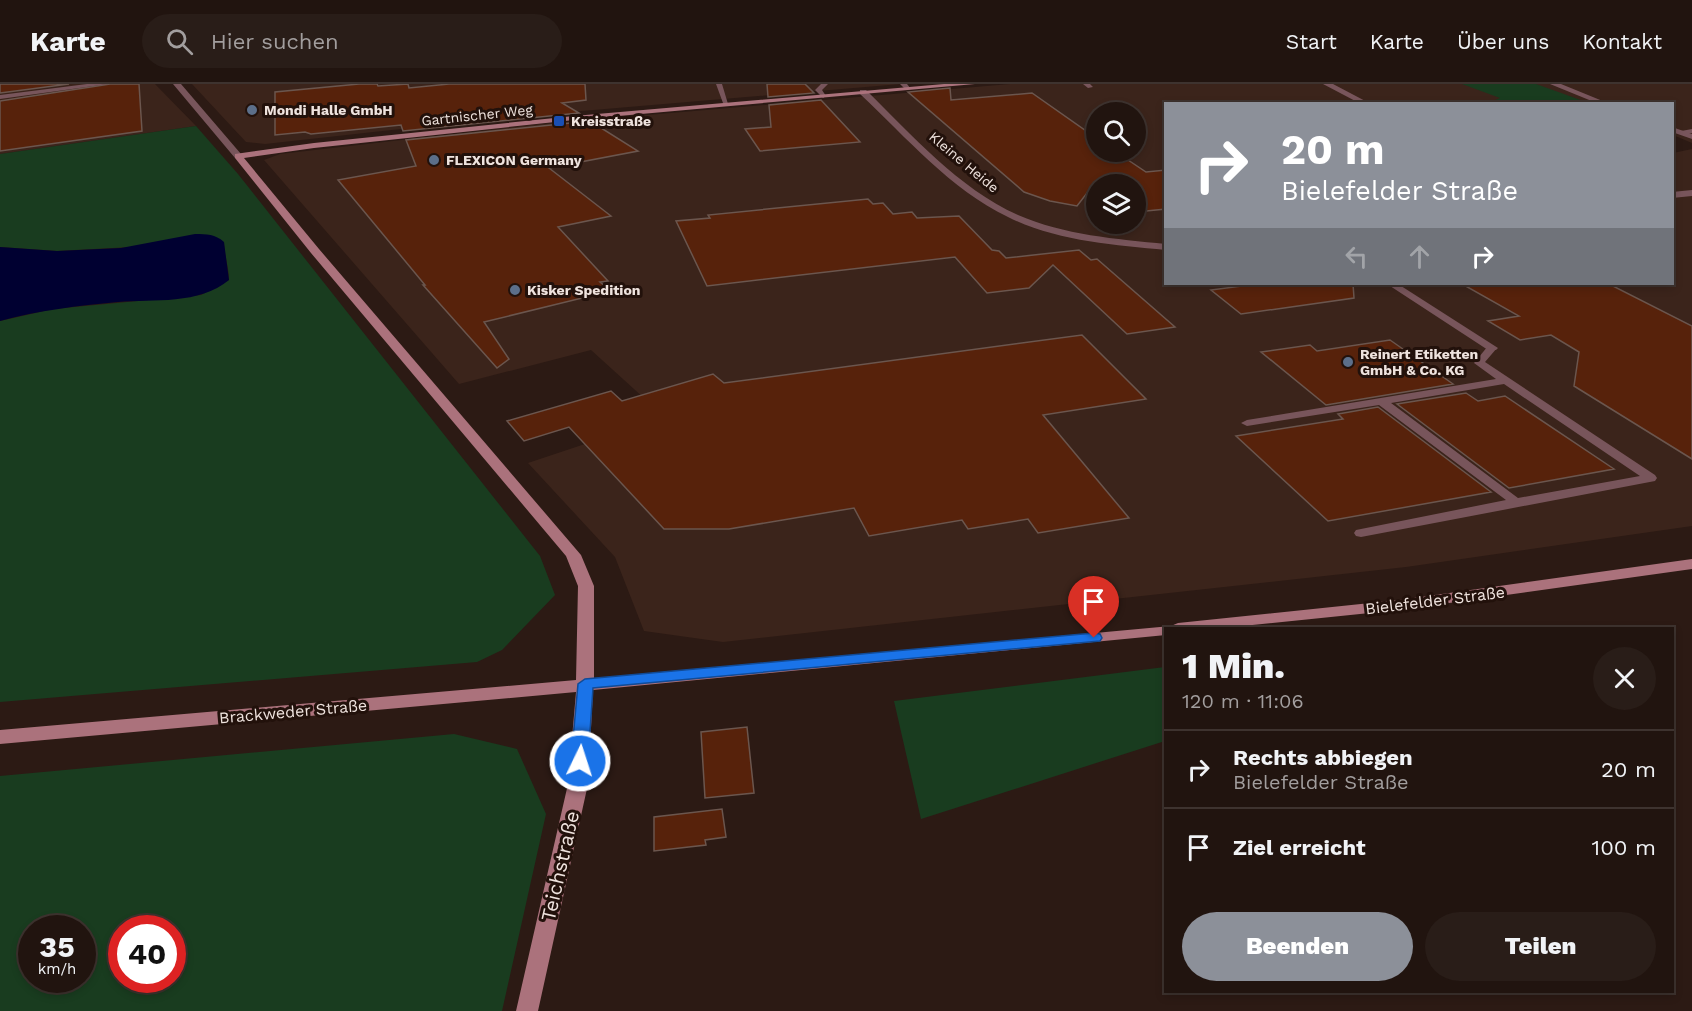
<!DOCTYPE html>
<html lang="de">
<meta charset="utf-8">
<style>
:root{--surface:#21140f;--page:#291d18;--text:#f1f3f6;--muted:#a29e9e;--line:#3e332f;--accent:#8c9099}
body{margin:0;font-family:"Work Sans",sans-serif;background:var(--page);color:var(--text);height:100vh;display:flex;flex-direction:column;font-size:22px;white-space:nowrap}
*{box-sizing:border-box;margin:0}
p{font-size:20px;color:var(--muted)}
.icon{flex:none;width:33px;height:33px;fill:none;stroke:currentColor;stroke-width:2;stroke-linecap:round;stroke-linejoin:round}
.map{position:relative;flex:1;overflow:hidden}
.side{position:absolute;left:1164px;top:543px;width:510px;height:366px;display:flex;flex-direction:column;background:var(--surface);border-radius:0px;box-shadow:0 3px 9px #0003,0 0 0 2px var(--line)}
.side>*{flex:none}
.guide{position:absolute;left:1164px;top:18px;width:510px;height:183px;border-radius:0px;box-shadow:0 3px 9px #0003,0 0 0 2px var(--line);background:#8c9099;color:#fff;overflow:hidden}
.controls{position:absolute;left:1086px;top:18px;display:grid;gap:12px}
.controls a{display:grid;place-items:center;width:60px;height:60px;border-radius:50%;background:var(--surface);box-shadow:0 3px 9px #0003,0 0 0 2px var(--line);font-size:30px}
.speed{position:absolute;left:18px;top:831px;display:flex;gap:12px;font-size:30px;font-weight:700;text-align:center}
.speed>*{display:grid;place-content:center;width:78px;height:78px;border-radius:50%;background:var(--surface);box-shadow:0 3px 9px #0003,0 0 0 2px var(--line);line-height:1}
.speed small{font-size:15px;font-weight:400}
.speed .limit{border:9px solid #d22;background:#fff;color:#111}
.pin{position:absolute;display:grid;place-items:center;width:51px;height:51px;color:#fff;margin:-62px -26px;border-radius:50% 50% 50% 0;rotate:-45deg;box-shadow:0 0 6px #0007}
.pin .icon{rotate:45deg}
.me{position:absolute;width:66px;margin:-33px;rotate:4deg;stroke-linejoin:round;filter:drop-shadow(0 0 4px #0008)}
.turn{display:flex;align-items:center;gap:21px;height:126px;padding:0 18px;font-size:27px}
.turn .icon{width:78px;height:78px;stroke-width:2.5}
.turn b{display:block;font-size:42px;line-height:51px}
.lanes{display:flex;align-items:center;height:57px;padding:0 18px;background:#0003;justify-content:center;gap:30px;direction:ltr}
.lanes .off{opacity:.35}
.round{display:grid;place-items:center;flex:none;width:63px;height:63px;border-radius:32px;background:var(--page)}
.summary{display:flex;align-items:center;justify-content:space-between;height:102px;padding:0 18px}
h1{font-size:36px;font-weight:800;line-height:45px}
.cta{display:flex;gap:12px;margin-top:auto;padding:12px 18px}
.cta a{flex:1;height:69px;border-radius:36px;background:var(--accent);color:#fff;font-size:24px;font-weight:800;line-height:69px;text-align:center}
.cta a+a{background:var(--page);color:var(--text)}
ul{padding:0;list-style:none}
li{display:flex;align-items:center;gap:18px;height:78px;padding:0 18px;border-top:2px solid var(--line)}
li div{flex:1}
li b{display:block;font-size:22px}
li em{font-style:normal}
header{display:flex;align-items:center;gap:36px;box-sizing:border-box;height:84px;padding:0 30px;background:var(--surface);border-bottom:2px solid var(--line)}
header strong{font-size:28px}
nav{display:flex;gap:33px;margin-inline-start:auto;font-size:21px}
.search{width:420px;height:54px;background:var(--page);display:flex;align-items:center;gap:15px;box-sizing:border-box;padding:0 21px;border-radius:33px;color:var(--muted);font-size:22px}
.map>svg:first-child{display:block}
</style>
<header>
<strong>Karte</strong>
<div class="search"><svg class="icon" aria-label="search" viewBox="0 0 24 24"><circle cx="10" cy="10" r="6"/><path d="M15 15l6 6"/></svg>Hier suchen</div>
<nav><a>Start</a><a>Karte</a><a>Über uns</a><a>Kontakt</a></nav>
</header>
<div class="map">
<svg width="1692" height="927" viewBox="0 0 1692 927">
<rect width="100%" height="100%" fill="#2c1a14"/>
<path fill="#3b241b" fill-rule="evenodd" d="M0,0H155L196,42L0,70Z
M192,0H901L500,34L265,60L246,58Z
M1010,0H1692V59L1673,51L1672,20H1166V200H1672L1673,69L1692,65V442L1406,483L723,558L644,547L615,473L528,379L585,360L656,325L591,266L459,300L264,76L280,70L531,41ZM1096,28H1136V68H1096ZM1096,100H1136V140H1096Z"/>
<path fill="#193c1f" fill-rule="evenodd" d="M1462,0H1536L1589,19H1489L1500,14Z
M196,42L238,90L540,472L555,511L502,566L477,578L0,618V237L53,225L201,211L229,196C229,183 224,171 224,158L57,167L0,163V70Z
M1165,583V657L921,735L894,617Z
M454,650L517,665L546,730L502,927H0V692ZM82,844V896H32V844ZM172,844V896H122V844Z"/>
<path fill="#000031" d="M195,150C207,150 215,150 224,158L229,196C199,221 154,215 118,218C78,222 39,226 0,237V163L57,167L121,164Z"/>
<path fill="#57220b" stroke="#6b564e" stroke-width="1.5" d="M0,0H69L0,9Z
M110,0H139L142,47L0,67V17Z
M359,0H377L378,2L408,0L409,4L449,0H585L586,16L562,19L579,29L403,47L401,41L311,50L305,48L275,51V8Z
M767,0H805L814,9L768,13Z
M950,4L951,16L1032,9L1096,54V68H1116L1146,88L1166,86V125L1136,128V100H1096V116L1087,109L1077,122L1050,117L1024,108L908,8Z
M821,16L860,58L760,67L745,45L771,43L769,21Z
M590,37L638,67L549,84L611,132L558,143L608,197L600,198L611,207L484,238L509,275L497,284L423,201H425L338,96L416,82L406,56Z
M868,115L873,120L883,119L893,130L912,128L917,134L959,132L992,166L999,167L1006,174L1079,166L1091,176L1097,175L1175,243L1127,250L1053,181L1029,204L987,209L955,173L707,202L676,137L710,134L708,131Z
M1257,200H1353L1354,214L1241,230L1211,206Z
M1462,200H1609L1692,242V375L1574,302L1579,268L1551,251L1520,256L1488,237L1519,232Z
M1082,251L1146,315L1043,331L1129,434L1038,449L1028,435L968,445L962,436L869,452L854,424L729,445H664L569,343L524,357L507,337L611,307L622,317L713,290L724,299Z
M1390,256L1453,300L1326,321L1261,268L1310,261L1317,267Z
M1466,309L1478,317L1505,312L1614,385L1509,404L1397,320Z
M1378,323L1491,408L1328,437L1236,352L1343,335L1338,330Z
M747,643L754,709L705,714L701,648Z
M722,725L726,753L705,756L706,761L654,767V733Z"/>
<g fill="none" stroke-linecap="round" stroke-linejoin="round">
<path fill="#78555b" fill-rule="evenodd" d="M716,0H722L728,20L723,19Z
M821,0H828L822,6L826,12L823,14L815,6Z
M900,0H907L911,5L906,6Z
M1083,0H1090L1093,3L1088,4Z
M1692,45V49L1680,50L1676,48Z
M1492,261L1497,264L1485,278L1655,391L1657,394L1655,397L1361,453L1356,452L1354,449L1356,446L1506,416L1379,321L1247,342L1241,339L1247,336L1496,295L1474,279L1488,262ZM1504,300L1640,392L1518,414L1391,319Z"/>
<path fill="#78555b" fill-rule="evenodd" d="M87,0H108L0,15V11Z
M173,0H181L241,70V74H235Z
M1323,0H1333L1371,20H1361Z
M1550,0H1561L1610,20H1599Z
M860,6H866C912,51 958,104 1018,131C1064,151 1116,155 1166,160V166C1113,161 1056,157 1008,133C950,105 907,54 860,10Z
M1672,43L1692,50V55L1672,48Z
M1692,106V112L1672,114V108Z
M1387,200H1398L1498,264L1496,266H1488Z"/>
<path fill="#ab727c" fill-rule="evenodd" d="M944,0H975L574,36L314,64L244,74L319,165L581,471L594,502V595L1171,542L1178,539L1399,516L1692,475V485L1399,526L1223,544H1166V551L593,606L588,700L538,927H516L568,700L576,608L0,660V646L576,596L578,502L566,472L311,169L235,74V70L314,59L574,32Z"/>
</g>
<path fill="#1a73e8" stroke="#114b97" stroke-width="1.5" d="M1094,549L1100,550L1102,554L1100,557L593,604L588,677L580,683L571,677L578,600L585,595Z"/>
<g fill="#5c6f8a" stroke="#22110b" stroke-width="2">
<circle cx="252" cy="26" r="6"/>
<circle cx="434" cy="76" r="6"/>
<circle cx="515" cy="206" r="6"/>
<circle cx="1348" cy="278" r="6"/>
</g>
<rect fill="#1a4fb4" stroke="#22110b" stroke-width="2" x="553" y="31" width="12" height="12" rx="3"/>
<g text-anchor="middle" stroke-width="6" stroke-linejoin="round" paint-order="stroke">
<g font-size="14" font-weight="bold" fill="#efe3de" stroke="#22110b" text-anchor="start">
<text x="264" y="31">Mondi Halle GmbH</text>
<text x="571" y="42">Kreisstraße</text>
<text x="446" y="81">FLEXICON Germany</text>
<text x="527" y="211">Kisker Spedition</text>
<text x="1360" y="275">Reinert Etiketten<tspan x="1360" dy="16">GmbH &amp; Co. KG</tspan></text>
</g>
<g font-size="14" fill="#efe3de" stroke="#22110b">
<text transform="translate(477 31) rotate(-6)" y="5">Gartnischer Weg</text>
<text transform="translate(964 78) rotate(40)" y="5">Kleine Heide</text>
</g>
<g font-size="16" fill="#efe3de" stroke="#22110b">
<text transform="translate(1435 516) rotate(-7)" y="6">Bielefelder Straße</text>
<text transform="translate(293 627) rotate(-5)" y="6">Brackweder Straße</text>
</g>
<g font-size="20" fill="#efe3de" stroke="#22110b">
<text transform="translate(560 782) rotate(-77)" y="7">Teichstraße</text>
</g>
</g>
</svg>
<div class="controls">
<a><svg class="icon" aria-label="search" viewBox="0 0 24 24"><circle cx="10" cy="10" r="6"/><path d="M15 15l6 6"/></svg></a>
<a><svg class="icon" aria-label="layers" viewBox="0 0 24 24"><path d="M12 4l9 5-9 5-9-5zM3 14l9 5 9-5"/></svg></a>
</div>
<div class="speed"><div>35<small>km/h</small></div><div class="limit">40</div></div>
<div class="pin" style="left:1094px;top:554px;background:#d93025"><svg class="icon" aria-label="arrive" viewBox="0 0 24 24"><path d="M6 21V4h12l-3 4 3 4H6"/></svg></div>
<svg class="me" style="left:580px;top:677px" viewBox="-20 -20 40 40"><circle r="17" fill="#1a73e8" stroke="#fff" stroke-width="3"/><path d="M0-11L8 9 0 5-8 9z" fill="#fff"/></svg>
<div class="guide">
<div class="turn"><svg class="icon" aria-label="right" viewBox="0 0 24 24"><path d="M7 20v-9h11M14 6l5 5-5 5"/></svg><div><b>20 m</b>Bielefelder Straße</div></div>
<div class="lanes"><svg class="icon off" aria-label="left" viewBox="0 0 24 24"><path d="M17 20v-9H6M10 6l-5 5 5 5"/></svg><svg class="icon off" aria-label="ahead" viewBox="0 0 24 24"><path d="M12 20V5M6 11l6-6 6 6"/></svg><svg class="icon" aria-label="right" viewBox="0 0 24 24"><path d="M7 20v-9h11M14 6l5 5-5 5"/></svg></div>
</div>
<section class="side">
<div class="summary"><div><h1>1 Min.</h1><p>120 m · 11:06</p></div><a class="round"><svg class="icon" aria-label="close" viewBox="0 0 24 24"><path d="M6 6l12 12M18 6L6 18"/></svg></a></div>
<ul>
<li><svg class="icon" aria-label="right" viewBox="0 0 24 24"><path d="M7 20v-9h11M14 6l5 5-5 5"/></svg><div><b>Rechts abbiegen</b><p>Bielefelder Straße</p></div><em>20 m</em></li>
<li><svg class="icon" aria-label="arrive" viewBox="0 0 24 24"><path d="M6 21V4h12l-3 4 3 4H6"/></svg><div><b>Ziel erreicht</b></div><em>100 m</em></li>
</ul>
<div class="cta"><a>Beenden</a><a>Teilen</a></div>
</section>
</div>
